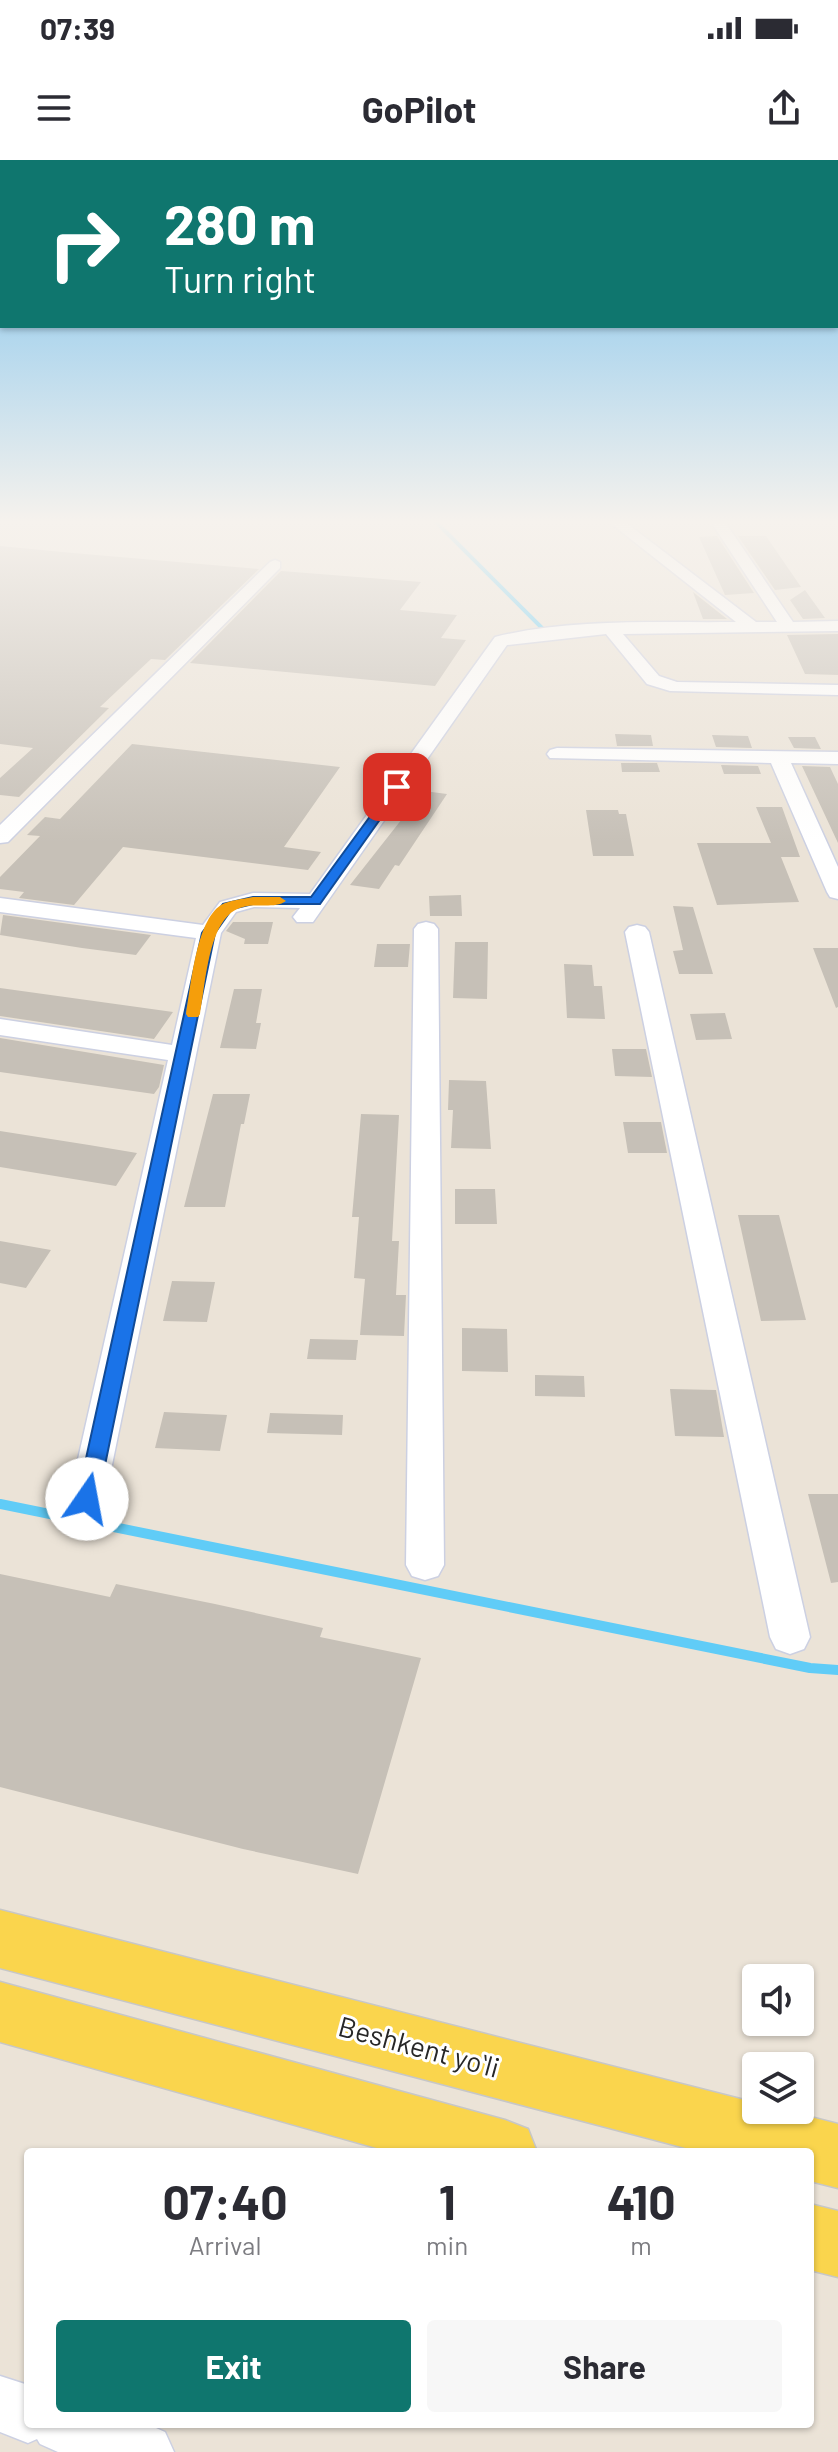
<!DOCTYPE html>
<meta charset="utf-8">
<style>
:root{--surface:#fff;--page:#f7f7f7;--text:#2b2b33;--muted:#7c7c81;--accent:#0f766e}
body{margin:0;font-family:Barlow,sans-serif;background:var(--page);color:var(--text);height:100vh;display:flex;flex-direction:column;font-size:30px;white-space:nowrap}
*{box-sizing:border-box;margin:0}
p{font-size:26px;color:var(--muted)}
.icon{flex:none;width:44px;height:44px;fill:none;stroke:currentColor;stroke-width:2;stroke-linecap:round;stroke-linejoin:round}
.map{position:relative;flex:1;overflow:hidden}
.details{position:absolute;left:24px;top:1988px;width:790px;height:280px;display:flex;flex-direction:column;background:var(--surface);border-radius:8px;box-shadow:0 2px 6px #0004}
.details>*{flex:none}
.banner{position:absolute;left:0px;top:0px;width:838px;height:168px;box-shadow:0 2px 6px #0004;background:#0f766e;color:#fff;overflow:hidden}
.tools{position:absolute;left:742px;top:1804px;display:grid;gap:16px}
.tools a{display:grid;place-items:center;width:72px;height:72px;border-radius:8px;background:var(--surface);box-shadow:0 2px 6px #0004;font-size:40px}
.pin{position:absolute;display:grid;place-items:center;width:68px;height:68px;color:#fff;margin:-34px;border-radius:16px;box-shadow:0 4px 12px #0006}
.me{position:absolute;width:88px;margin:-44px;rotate:12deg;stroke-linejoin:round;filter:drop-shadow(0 0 6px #0008)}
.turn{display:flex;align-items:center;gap:28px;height:168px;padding:0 32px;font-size:36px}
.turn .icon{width:104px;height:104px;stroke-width:2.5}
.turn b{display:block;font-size:56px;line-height:68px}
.eta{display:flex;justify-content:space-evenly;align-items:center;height:136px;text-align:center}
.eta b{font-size:48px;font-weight:700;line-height:56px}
.action{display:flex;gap:16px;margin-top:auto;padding:16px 32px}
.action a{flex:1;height:92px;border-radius:8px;background:var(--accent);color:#fff;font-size:32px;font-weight:700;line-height:92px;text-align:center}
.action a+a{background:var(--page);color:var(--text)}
.status{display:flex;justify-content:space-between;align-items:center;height:56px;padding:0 40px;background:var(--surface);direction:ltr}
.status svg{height:22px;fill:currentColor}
header{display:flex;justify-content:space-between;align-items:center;height:104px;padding:0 32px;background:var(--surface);font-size:36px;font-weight:700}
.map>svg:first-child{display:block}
</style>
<div class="status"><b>07:39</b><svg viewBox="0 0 49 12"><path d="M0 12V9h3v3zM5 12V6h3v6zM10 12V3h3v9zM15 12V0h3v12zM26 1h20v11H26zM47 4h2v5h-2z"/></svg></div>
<header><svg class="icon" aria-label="menu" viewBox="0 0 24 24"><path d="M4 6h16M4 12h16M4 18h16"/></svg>GoPilot<svg class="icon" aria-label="share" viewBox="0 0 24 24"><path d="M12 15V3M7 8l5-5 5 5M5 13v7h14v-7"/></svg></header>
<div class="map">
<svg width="838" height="2292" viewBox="0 0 838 2292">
<rect width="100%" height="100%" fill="#ebe3d7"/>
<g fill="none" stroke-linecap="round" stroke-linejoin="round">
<path stroke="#60ccf7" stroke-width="4" d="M436,362L545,471"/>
<path stroke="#60ccf7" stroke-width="10" d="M0,1344L810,1508L838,1510"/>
</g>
<path fill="#c6c0b7" d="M717,376L754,433L725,435L699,377Z
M738,376H766L801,427L775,430Z
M0,386L73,393L259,409L165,500L151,499L100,547L109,548L19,637L0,635V618L33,588L0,584Z
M281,411L421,422L400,450L457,455L441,478L466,480L435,526L190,503Z
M805,430L825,458L803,459L790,440Z
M693,432L727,459H703Z
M838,474V515L805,514L787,475Z
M615,574L651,575L653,586H617Z
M712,575L748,576L752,588L716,587Z
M788,577H815L821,589L794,588Z
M132,584L340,607L284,687L321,692L308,710L123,687L74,745L19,738L24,732L0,729V717L40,676L27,675L45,657L60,659Z
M621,603H657L660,612H622Z
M721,605L758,606L761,614H724Z
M802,606L830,607L838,624V683Z
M424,631L447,634L399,706L395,705L379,729L350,725Z
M756,647H782L800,697H781L799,742L717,745L697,683H771Z
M586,650H618L619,654H626L634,696H593Z
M461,735L462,756H430L429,736Z
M673,746L693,747L713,814H679L673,791L683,790Z
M3,755L151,775L136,795L82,788L0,775Z
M233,762H273L268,784H244L245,779L226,771Z
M455,782H488L487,839L453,838Z
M377,784H410L408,807H374Z
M813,788H838V847L836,848Z
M564,804L592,805L594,826H602L605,859L567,858Z
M0,828L130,846L173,852L154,879L0,856Z
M234,829H262L256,863H261L256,889L220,888Z
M725,853L732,879L696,880L690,854Z
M0,878L164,905L159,927L154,934L0,912Z
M612,889H646L652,917L615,916Z
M449,920L486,921L491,989L451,988L453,950H448Z
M213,934H250L244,964H241L225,1047H184Z
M361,954L399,955L392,1081H399L396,1135H406L404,1176L360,1175L365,1119L354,1118L359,1057H352Z
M623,962H661L667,993H628Z
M0,971L89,985L137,993L116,1026L0,1007Z
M455,1029H495L497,1064H455Z
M738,1055H779L806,1160L761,1161Z
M0,1081L51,1090L26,1128L0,1123Z
M172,1121L215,1122L207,1162L163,1161Z
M462,1168L507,1169L508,1212L462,1211Z
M310,1179L358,1180L356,1200L307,1199Z
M535,1215L584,1216L585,1237L535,1236Z
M670,1229L716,1230L724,1277L675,1276Z
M164,1252L227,1255L220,1291L155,1288Z
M270,1253L343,1255L342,1275L267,1273Z
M808,1334H838V1422L831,1423Z
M0,1414L110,1437L116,1424L215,1444L323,1468L320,1477L421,1498L358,1714L243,1689L0,1627Z"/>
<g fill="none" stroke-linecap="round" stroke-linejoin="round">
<g stroke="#ccd0e2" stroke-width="3">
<path id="minor" d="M609,362H625L756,462H777L711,362H725L793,462L838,461V471L623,474L659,516L677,522L838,525V535L670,531L647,524L606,474L507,485L313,762H297L293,757L300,748L254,747L236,752L221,773L105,1339L100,1349L87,1353L74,1349L69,1339L168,900L0,875V859L172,885L196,778L0,752V738L203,765L220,742L253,733L310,734L495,477C572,458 657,463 736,462Z
M275,400L280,402V408L8,682L0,683V665L270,402Z
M557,588L838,592V604L791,603L838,707V739L830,737L827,732L771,603L550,598L547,594L550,590Z
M426,762L434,764L438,769L444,1405L438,1416L425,1420L412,1416L406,1405L414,769L418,764Z
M637,765L645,767L649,772L810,1477L804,1489L790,1494L776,1489L770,1477L625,772L629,767Z
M0,2216L28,2225V2264H147L165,2272L174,2292H58L40,2284L37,2279L28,2283L0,2272Z"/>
</g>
<g stroke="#c7c7c7" stroke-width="3">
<path id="major" d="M0,1750L756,1943V1950H783L838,1964V2028L810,2021V1992H701L0,1808Z
M0,1822L505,1960L528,1969L537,1992H391L0,1882Z
M810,2044L838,2051V2117L810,2110Z"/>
</g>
<use href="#minor" fill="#fff" fill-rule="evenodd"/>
<use href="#major" fill="#fad54d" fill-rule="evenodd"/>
</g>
<linearGradient id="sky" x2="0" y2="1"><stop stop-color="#71beee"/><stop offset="0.53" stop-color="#f6f2ed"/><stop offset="1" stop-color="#f6f2ed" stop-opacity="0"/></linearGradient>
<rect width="838" height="683" fill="url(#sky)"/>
<path fill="#1a73e8" stroke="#114b97" stroke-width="2" d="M393,625L403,627L320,744H253L232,749L215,773L98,1339L95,1344H80L77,1339L202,773L223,744L253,737H311Z"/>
<path fill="#f59e0b" d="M253,737H280L286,741C275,749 256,743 243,747C208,755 206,823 200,854L198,857H188L186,854C191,826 196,761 221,745C230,740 243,739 253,737Z"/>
<g text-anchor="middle" stroke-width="6" stroke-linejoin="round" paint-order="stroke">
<g font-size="28" fill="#272727" stroke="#fff">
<text transform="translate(419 1887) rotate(15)" y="10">Beshkent yoʻli</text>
</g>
</g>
</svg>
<div class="tools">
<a><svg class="icon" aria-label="sound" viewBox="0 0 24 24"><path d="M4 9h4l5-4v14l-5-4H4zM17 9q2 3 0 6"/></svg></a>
<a><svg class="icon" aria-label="layers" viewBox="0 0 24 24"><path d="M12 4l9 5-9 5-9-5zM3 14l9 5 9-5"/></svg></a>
</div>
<div class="pin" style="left:397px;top:627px;background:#d93025"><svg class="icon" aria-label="arrive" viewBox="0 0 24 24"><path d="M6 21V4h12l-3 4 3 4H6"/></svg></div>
<svg class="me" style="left:87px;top:1339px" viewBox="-20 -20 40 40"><circle r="19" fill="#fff"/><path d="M0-13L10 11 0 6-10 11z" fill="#1a73e8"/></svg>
<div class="banner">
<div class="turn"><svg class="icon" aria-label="right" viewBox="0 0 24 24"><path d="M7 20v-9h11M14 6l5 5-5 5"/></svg><div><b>280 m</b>Turn right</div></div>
</div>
<section class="details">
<div class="eta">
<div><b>07:40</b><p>Arrival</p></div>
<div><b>1</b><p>min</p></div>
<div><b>410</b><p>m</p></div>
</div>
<div class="action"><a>Exit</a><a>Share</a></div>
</section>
</div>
